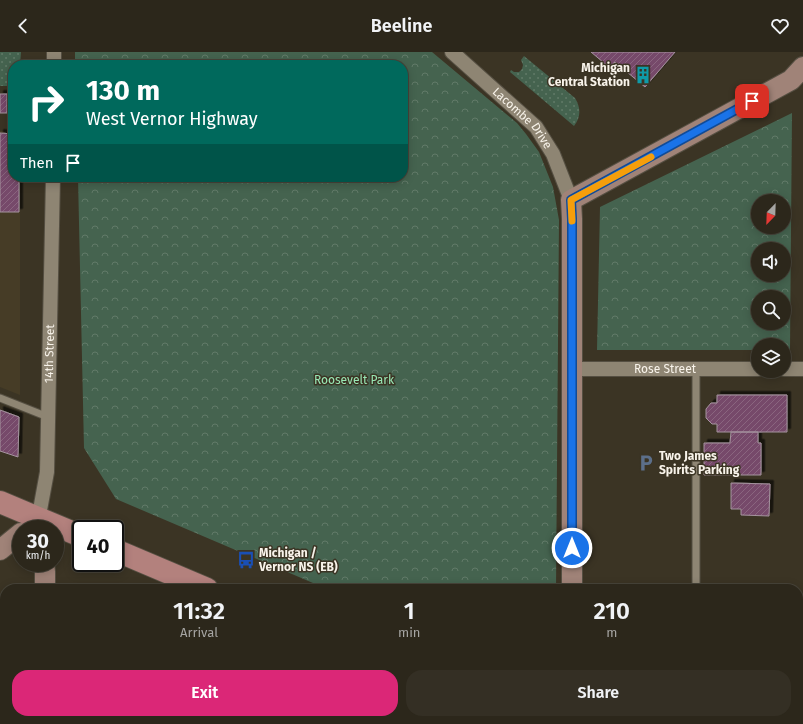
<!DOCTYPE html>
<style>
:root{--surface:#2c271b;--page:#342f24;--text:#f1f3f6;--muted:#a6a5a3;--line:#48443a;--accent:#db2777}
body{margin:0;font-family:"Fira Sans",sans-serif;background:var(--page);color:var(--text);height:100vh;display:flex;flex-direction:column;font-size:15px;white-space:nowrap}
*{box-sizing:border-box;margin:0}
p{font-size:13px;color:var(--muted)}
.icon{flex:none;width:22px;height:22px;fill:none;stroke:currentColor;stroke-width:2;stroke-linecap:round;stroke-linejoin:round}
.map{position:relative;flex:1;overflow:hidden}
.side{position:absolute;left:0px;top:532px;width:803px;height:140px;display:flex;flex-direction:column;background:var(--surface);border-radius:16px 16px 0 0;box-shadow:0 2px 10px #0003,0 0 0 1px var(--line)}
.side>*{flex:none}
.top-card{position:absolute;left:8px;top:8px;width:400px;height:122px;border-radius:16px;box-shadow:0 2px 10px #0003,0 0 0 1px var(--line);background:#00695c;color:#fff;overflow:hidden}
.needle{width:26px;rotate:203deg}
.tools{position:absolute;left:751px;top:142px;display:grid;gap:8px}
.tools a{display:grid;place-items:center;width:40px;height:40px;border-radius:50%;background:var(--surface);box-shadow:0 2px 10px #0003,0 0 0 1px var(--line);font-size:20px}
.speed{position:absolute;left:12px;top:468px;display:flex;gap:8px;font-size:20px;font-weight:700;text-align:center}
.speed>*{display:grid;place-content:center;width:52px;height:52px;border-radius:50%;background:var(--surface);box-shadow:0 2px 10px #0003,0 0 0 1px var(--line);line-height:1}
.speed small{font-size:10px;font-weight:400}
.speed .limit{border:2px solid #111;border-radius:6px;background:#fff;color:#111}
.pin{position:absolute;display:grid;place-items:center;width:34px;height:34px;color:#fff;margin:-17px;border-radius:8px;box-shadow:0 2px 6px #0006}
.me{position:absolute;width:44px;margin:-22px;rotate:0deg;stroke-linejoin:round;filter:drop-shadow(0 0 3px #0008)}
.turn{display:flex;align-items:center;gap:14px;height:84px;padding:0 12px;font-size:18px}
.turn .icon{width:52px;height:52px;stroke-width:2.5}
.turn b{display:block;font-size:28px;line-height:34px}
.then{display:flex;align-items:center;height:38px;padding:0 12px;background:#0003;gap:8px;font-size:15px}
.eta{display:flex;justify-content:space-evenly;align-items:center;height:68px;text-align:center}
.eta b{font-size:24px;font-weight:600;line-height:28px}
.cta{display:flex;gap:8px;margin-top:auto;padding:8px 12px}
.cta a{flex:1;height:46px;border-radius:16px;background:var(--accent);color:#fff;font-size:16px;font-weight:600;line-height:46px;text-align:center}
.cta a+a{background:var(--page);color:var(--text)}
header{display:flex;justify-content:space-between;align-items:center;height:52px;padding:0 12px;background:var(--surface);font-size:18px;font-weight:600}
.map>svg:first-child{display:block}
</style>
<header><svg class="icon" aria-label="back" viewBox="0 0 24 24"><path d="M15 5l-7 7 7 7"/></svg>Beeline<svg class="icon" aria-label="heart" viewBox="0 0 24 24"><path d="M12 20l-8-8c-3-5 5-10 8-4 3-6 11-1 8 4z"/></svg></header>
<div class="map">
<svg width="803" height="672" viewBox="0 0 803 672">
<defs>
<pattern id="grass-dots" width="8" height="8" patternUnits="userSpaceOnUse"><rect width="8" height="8" fill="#45634f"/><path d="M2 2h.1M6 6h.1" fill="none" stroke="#617a68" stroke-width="1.8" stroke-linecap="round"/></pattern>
<pattern id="park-crowns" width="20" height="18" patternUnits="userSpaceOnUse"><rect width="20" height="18" fill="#45634f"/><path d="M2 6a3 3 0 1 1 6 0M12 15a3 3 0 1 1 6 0" fill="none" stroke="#617a68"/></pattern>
<pattern id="building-hatch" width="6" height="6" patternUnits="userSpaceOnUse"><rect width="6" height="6" fill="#764a6a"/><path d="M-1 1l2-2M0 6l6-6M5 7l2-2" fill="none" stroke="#8a657f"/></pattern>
<filter id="shadow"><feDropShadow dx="3.5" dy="-3.5" stdDeviation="0" flood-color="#0009"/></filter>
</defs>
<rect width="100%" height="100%" fill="#3b3424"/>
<path fill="#463c26" d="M0,79H13V125H20V343L0,335Z"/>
<path fill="url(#grass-dots)" d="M0,0H21L20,13H13V34H0Z
M524,4L575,46C581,56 581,65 574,74L510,20L511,18L514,20H519L522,17L523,13L521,8Z
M0,597L5,601V649L0,647Z
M0,649L5,651V667H17V672H0Z"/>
<path fill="url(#park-crowns)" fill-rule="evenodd" d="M75,0H432L517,71L526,82L539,100L553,135L559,168L556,537H327L116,447L84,396L78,125H403V13H75Z
M792,61L790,298H784V293H758V298H597L600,155ZM758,149H784V175H758ZM758,197H784V223H758ZM758,245H784V271H758Z"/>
<path fill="url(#building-hatch)" stroke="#a5939f" filter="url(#shadow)" d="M591,0H675L645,35L615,10L610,16Z
M0,42H7V61H0Z
M0,81L13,82V125H19V160H0Z
M717,343H787V380H717V372H712L706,366V357L711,351H717Z
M0,358L19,365L18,405L0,399Z
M731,380H758V391H761V423H704V391H730Z
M731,431L770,432L769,464L741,463V457H731Z
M642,667H748L760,672H653Z"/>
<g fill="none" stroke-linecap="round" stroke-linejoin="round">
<g stroke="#554f42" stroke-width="9">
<path id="lane" d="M0,346L48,365
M696,537V317
M143,667L155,672
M334,667L346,672
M772,667L784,672"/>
</g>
<g stroke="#554f42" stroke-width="16">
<g id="street">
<path id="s1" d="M452,0L536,75L553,102L571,148"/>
<path d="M54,13V0"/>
<path id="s2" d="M573,317H758"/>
<path d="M784,317H803"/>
<path id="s3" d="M39,466L40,458L47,420L53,125"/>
<path d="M333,672V667"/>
</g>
</g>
<g stroke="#554f42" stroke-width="22">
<path id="secondary" d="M0,498L21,481
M44,511L45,520V537
M572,537V167L571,148L791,28L803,15
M0,578L5,582
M48,667V672
M574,667V672"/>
</g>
<g stroke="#554f42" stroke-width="24">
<path id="primary" d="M0,450L81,484
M115,498L207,537
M518,667L530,672"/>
</g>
<use href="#lane" stroke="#8e8573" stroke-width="7"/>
<use href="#street" stroke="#8e8573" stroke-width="14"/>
<use href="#secondary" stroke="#a08378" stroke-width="20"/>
<use href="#primary" stroke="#b3817d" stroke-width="22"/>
</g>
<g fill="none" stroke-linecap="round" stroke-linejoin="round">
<g stroke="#114b97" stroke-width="10">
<path id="route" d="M572,496V167L571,148L752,49"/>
</g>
<use href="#route" stroke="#1a73e8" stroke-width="7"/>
<path stroke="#f59e0b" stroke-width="7" d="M572,169L571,148L651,105"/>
</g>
<defs>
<g id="building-bare" transform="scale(1.38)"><path d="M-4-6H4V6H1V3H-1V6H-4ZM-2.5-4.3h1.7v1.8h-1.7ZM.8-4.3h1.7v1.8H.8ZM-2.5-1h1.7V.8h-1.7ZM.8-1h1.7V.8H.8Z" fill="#0f9aa8" stroke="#3b3424" stroke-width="2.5" paint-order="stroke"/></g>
<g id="parking-bare" transform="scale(1.38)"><path d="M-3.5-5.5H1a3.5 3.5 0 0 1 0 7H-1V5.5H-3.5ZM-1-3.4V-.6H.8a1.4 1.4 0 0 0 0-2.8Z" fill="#5c6f8a" stroke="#3b3424" stroke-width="2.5" paint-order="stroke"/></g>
<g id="bus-bare" transform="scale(1.38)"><path d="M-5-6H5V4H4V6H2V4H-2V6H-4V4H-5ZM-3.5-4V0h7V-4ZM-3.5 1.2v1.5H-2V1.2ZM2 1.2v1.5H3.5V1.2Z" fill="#1a4fb4" stroke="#3b3424" stroke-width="2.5" paint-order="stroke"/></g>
</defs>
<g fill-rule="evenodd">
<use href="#building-bare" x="643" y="23"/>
<use href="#parking-bare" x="646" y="411"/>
<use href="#bus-bare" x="246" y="508"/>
</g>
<g text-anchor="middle" stroke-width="3" stroke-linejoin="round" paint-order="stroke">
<g font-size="12" font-weight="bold" fill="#f8f3ea" stroke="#3b3424" text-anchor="start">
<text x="630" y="20" text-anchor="end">Michigan<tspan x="630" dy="14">Central Station</tspan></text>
<text x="659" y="408">Two James<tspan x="659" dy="14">Spirits Parking</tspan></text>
<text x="259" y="505">Michigan /<tspan x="259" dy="14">Vernor NS (EB)</tspan></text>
</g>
<g font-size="12" fill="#f8f3ea" stroke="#3b3424">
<text dy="4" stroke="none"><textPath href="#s1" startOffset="97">Lacombe Drive</textPath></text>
<text dy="4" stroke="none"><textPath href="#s3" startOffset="165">14th Street</textPath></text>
<text dy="4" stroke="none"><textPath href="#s2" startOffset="92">Rose Street</textPath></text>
</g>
<g font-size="12" fill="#99e7b4" stroke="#3b3424">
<text x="354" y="332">Roosevelt Park</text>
</g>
</g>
</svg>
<div class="tools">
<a><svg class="needle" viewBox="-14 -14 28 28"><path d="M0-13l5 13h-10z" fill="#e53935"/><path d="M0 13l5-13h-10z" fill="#a6a5a3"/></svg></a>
<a><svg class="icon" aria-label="sound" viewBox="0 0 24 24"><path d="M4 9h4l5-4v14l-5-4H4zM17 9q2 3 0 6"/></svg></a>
<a><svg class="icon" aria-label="search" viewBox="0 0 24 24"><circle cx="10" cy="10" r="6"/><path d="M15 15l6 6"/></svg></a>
<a><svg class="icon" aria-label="layers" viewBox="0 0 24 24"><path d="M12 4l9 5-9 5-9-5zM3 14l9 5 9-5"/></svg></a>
</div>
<div class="speed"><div>30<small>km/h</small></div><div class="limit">40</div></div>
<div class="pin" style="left:752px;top:49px;background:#d93025"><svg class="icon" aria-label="arrive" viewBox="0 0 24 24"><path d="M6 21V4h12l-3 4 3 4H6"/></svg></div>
<svg class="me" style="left:572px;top:496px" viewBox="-20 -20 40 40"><circle r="17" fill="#1a73e8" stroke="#fff" stroke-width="3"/><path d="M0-11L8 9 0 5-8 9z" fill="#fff"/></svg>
<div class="top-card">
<div class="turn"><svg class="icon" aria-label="right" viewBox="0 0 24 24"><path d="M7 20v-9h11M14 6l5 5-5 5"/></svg><div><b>130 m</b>West Vernor Highway</div></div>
<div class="then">Then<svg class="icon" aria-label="arrive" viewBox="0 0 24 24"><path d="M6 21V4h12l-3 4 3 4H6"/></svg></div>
</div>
<section class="side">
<div class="eta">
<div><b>11:32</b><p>Arrival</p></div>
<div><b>1</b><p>min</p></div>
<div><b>210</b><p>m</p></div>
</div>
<div class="cta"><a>Exit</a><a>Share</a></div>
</section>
</div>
